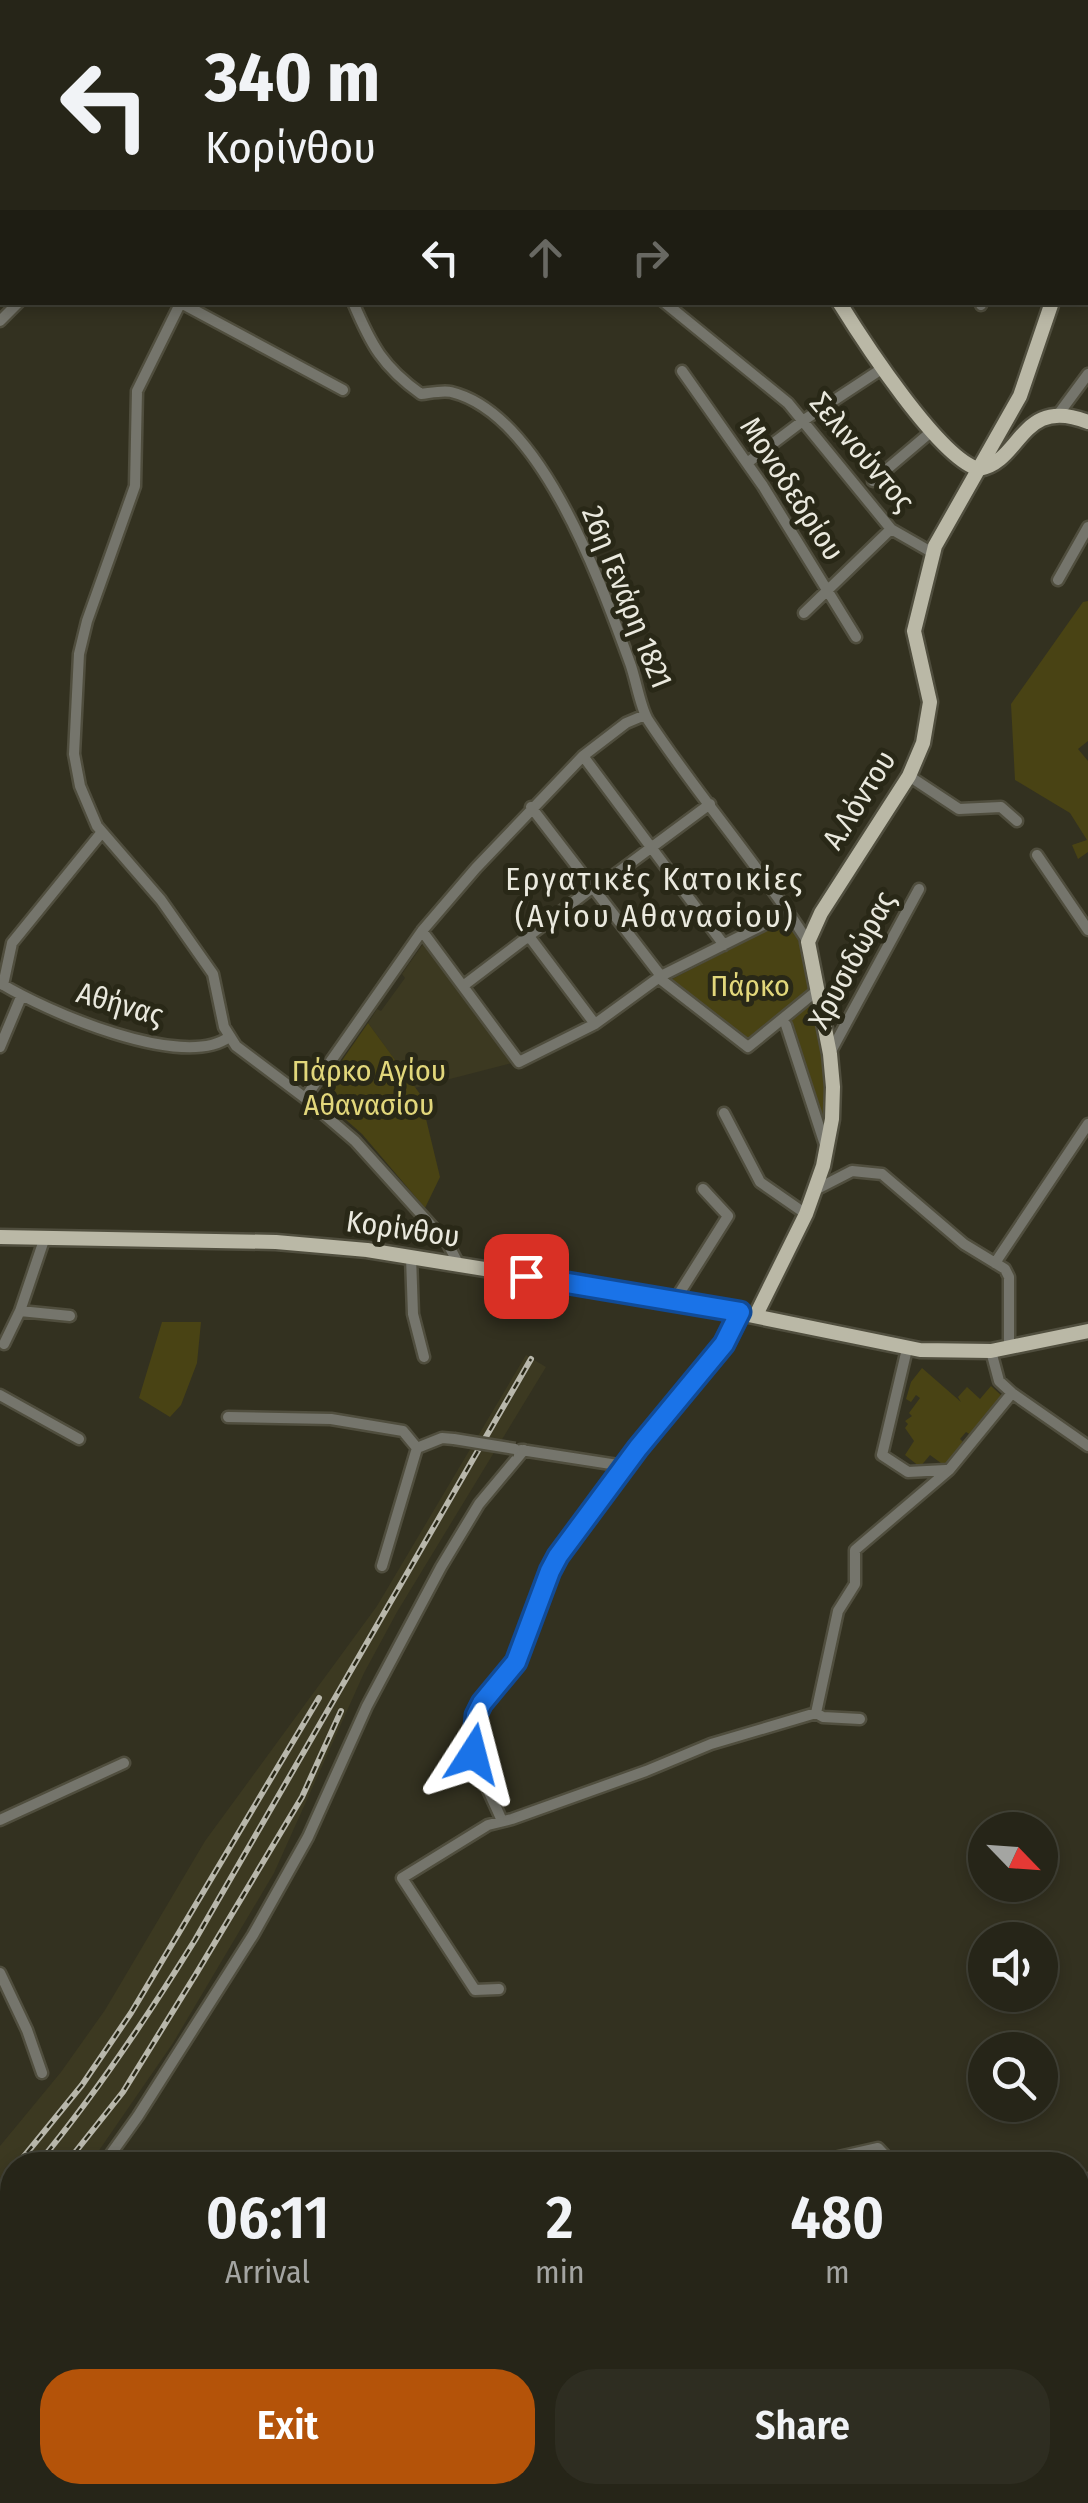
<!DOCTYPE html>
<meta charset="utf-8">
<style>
:root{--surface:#262518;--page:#2e2d21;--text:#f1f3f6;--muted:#a4a5a2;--line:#424237;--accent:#b45309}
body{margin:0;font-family:"Fira Sans Condensed",sans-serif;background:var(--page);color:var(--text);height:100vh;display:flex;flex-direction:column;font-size:38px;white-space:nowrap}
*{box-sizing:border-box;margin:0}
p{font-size:32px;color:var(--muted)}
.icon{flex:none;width:55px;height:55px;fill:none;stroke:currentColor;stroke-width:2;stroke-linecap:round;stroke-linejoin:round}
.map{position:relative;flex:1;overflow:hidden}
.side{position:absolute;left:0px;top:2152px;width:1090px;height:352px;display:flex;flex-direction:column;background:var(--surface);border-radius:40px 40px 0 0;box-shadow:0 5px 15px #0003,0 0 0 2px var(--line)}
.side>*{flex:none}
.banner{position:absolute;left:0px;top:0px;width:1090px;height:305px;box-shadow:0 5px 15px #0003,0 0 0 2px var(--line);background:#262518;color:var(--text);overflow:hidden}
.needle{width:65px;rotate:115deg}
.buttons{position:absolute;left:968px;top:1812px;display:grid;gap:20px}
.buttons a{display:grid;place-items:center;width:90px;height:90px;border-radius:50%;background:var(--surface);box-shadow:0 5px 15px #0003,0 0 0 2px var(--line);font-size:50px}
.pin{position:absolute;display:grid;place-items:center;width:85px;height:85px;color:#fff;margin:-42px;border-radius:20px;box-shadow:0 5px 15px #0006}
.me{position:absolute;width:110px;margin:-55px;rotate:9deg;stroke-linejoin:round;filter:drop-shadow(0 0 8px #0008)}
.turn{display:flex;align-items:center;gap:35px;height:210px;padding:0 40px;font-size:45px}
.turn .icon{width:130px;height:130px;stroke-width:2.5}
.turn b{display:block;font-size:70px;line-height:85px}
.lanes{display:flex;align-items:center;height:95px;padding:0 40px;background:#0003;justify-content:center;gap:50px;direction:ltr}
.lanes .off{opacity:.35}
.eta{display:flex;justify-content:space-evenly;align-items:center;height:170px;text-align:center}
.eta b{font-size:60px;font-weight:600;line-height:70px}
.cta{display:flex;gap:20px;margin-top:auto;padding:20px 40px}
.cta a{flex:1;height:115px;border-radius:40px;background:var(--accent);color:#fff;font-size:40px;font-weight:600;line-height:115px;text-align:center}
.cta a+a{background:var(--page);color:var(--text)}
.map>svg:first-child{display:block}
</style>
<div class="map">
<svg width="1088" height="2503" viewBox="0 0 1088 2503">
<rect width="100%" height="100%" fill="#333120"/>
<path fill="#3c3921" d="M423,944L512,1063L415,1088L368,1023L377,1009L381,1011L405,978L402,974Z
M526,1355L546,1367L397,1612L364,1673L274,1873L173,2043L89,2165H12V2257L0,2271V2146L61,2072L105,2010L205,1841L377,1606Z"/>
<path fill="#494314" d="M1088,601V741L1078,749L1088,761V852L1078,859L1072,845L1087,840L1070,813L1015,780L1011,704L1083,602Z
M787,920L802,941L813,987L747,1042L670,980Z
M814,999L828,1109L823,1132L788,1021Z
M368,1023L420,1094L440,1177L425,1208L362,1134L318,1095Z
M162,1322H201L197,1363L181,1405L170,1417L139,1398Z
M922,1368L961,1402L958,1397L967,1387L980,1399L991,1386L1002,1396L971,1435L966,1432L960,1439L964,1443L945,1466L930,1455L920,1467L905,1455L914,1441L905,1428L908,1424L905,1421L912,1416L909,1413L920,1398L916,1395L911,1402L906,1399L911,1382Z"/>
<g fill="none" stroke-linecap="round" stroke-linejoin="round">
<g stroke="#504e3e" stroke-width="15">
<path id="minor" d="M170,0L173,2
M958,0L961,2
M245,2L247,0
M461,2L464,0
M604,2L607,0
M906,2L909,0
M945,2L947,0
M1088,38V39
M1088,108V109
M1088,180V181
M0,184L2,187
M0,246L2,243
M0,268L2,272
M181,302L137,391L135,486L87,621L79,654L74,754L80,786L97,826L161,900L213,974L224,1027L236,1046L305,1098L355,1141L448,1244L459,1265
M353,302C371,345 383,367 421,394C430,393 443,390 451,392C542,414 601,584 630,663C636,679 640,707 648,720C698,796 759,865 808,942
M664,302L788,403L891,529L933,553
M980,302L981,305
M181,303L343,390
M0,321L19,302
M682,371L763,486L856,637
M1057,416L1088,374
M747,463L804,420L883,368
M873,481L932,431
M1058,580L1088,527
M804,613L891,529
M583,756L724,945
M909,776L959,809L1001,807L1017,821
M531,807L661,976
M1037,855L1088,930
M594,890L710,804
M422,931L519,1062L595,1024L661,976L789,912
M528,935L595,1024
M659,978L748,1047L819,989
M0,983C45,1011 183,1071 229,1037
M3,985L12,943L102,832
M463,986L592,888
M786,1025L827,1151
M0,1047L21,997
M830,1053L919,889
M305,1098L422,931L476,868L583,756L626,723L645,715
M724,1113L760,1182L806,1214
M815,1190L852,1171L882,1174L964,1244L1005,1269L1009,1277V1348
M45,1237L20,1311L70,1316
M411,1257L413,1314L424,1357
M995,1263L1088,1124
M675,1300L728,1216L703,1189
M4,1344L20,1311
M907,1349L882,1455L908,1472L946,1470
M991,1351L999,1381L1012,1393L1088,1446
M0,1395L79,1439
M228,1417L331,1419L403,1431L417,1448
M521,1450L624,1466
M382,1566L417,1448L442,1438L454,1439
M816,1713L823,1717L860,1719
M0,1820L124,1763
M502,1821C486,1782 456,1739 485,1699C495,1684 511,1674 518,1657C532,1624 540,1587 558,1557L651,1431L724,1344L740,1312
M0,1973L27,2030L42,2073
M499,1989L475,1990L402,1878L488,1825L512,1819L646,1771L711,1744L816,1713L838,1611L855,1584V1550L949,1470L1012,1393
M103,2165L138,2116L253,1935L308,1837L367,1706L441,1567L479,1504L524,1450
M803,2165L878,2148L894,2165
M1078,2188L1088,2179
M1078,2288L1088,2286
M1078,2329L1088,2345
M0,2351L12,2339
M0,2473L12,2462
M1078,2473L1088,2492
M606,2492L607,2495
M758,2492L766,2503
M1012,2492L1018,2503
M50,2503L62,2492"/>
</g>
<g stroke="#504e3e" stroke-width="19">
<path id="major" d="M680,0L681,2
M1088,241V240
M839,302C862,339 940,460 979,469
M979,469C1022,462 1020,395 1088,422
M0,1237L276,1242L367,1250L675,1300L920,1350L991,1351L1088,1331
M756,1315L806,1214L823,1166L832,1119L833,1087L830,1054L808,942L821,913L909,776L923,743L930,702L914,631L935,546L1020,396L1052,302
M1078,2433L1088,2427
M950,2503L970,2492"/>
</g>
<use href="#minor" stroke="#75756c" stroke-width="10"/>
<use href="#major" stroke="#bab8a6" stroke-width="14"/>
<g stroke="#b8b7ab" stroke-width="6">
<path id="rail" d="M17,2165L82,2085L131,2013L319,1698
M37,2165C96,2094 146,2019 195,1940L531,1359
M65,2165L123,2092L196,1974L302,1797L341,1711
M0,2185L12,2170
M0,2209L12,2194
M0,2242L12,2227"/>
</g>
<use href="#rail" stroke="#292817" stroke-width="2.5" stroke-dasharray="8" stroke-linecap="butt"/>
<g stroke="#504e3e" stroke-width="15" stroke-linecap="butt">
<path id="minor-bridge" d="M454,1439L515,1449"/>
</g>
<use href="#minor-bridge" stroke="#75756c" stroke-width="10"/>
</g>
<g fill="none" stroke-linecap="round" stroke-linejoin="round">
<g stroke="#114b97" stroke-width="25">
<path id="route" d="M473,1754L476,1715L482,1703L516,1662L550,1571L558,1556L638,1448L724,1344L740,1312L526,1276"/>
</g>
<use href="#route" stroke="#1a73e8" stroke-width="18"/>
</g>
<g text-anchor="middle" stroke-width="10" stroke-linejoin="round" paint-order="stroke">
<g font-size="30" fill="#eae9de" stroke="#292817">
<text transform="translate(862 452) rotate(50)" y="10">Σελινούντος</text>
<text transform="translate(792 489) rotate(57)" y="10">Μονοδεδρίου</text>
<text transform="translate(627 597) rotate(68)" y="10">26η Γενάρη 1821</text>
<text transform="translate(859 800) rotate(-58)" y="10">Α.Λόντου</text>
<text transform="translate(852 960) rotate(-62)" y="10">Χρυσιδώρας</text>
<text transform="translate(120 1004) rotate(16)" y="10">Αθήνας</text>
<text transform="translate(403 1229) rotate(8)" y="10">Κορίνθου</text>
</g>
<g font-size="30" fill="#e2d77b" stroke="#292817">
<text x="750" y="996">Πάρκο</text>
<text x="369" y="1081">Πάρκο Αγίου<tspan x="369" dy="34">Αθανασίου</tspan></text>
</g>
<g font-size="32" letter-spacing="2.5" fill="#eae9de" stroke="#292817">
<text x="655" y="890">Εργατικές Κατοικίες<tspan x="655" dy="37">(Αγίου Αθανασίου)</tspan></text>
</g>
</g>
</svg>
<div class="buttons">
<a><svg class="needle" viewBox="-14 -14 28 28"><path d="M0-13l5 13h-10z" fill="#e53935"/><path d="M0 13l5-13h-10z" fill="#a4a5a2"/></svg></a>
<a><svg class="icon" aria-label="sound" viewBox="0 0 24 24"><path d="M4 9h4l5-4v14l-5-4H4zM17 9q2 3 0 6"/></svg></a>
<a><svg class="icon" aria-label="search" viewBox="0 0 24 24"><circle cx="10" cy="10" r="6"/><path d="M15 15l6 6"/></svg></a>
</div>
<div class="pin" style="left:526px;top:1276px;background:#d93025"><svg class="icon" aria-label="arrive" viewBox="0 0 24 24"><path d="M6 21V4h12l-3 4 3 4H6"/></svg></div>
<svg class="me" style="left:473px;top:1754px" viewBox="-20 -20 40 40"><path d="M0-17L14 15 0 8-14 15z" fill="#1a73e8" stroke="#fff" stroke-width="4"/></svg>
<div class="banner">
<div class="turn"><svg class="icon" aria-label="left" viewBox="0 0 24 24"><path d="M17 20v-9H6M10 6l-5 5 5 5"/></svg><div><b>340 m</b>Κορίνθου</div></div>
<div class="lanes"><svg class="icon" aria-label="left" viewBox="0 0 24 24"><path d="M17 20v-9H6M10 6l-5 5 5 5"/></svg><svg class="icon off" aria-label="ahead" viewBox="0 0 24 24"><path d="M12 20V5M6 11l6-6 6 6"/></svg><svg class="icon off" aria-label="right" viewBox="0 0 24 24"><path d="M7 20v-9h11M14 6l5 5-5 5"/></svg></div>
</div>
<section class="side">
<div class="eta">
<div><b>06:11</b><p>Arrival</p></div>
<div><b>2</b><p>min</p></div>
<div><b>480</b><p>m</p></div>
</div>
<div class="cta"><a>Exit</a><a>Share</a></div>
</section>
</div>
